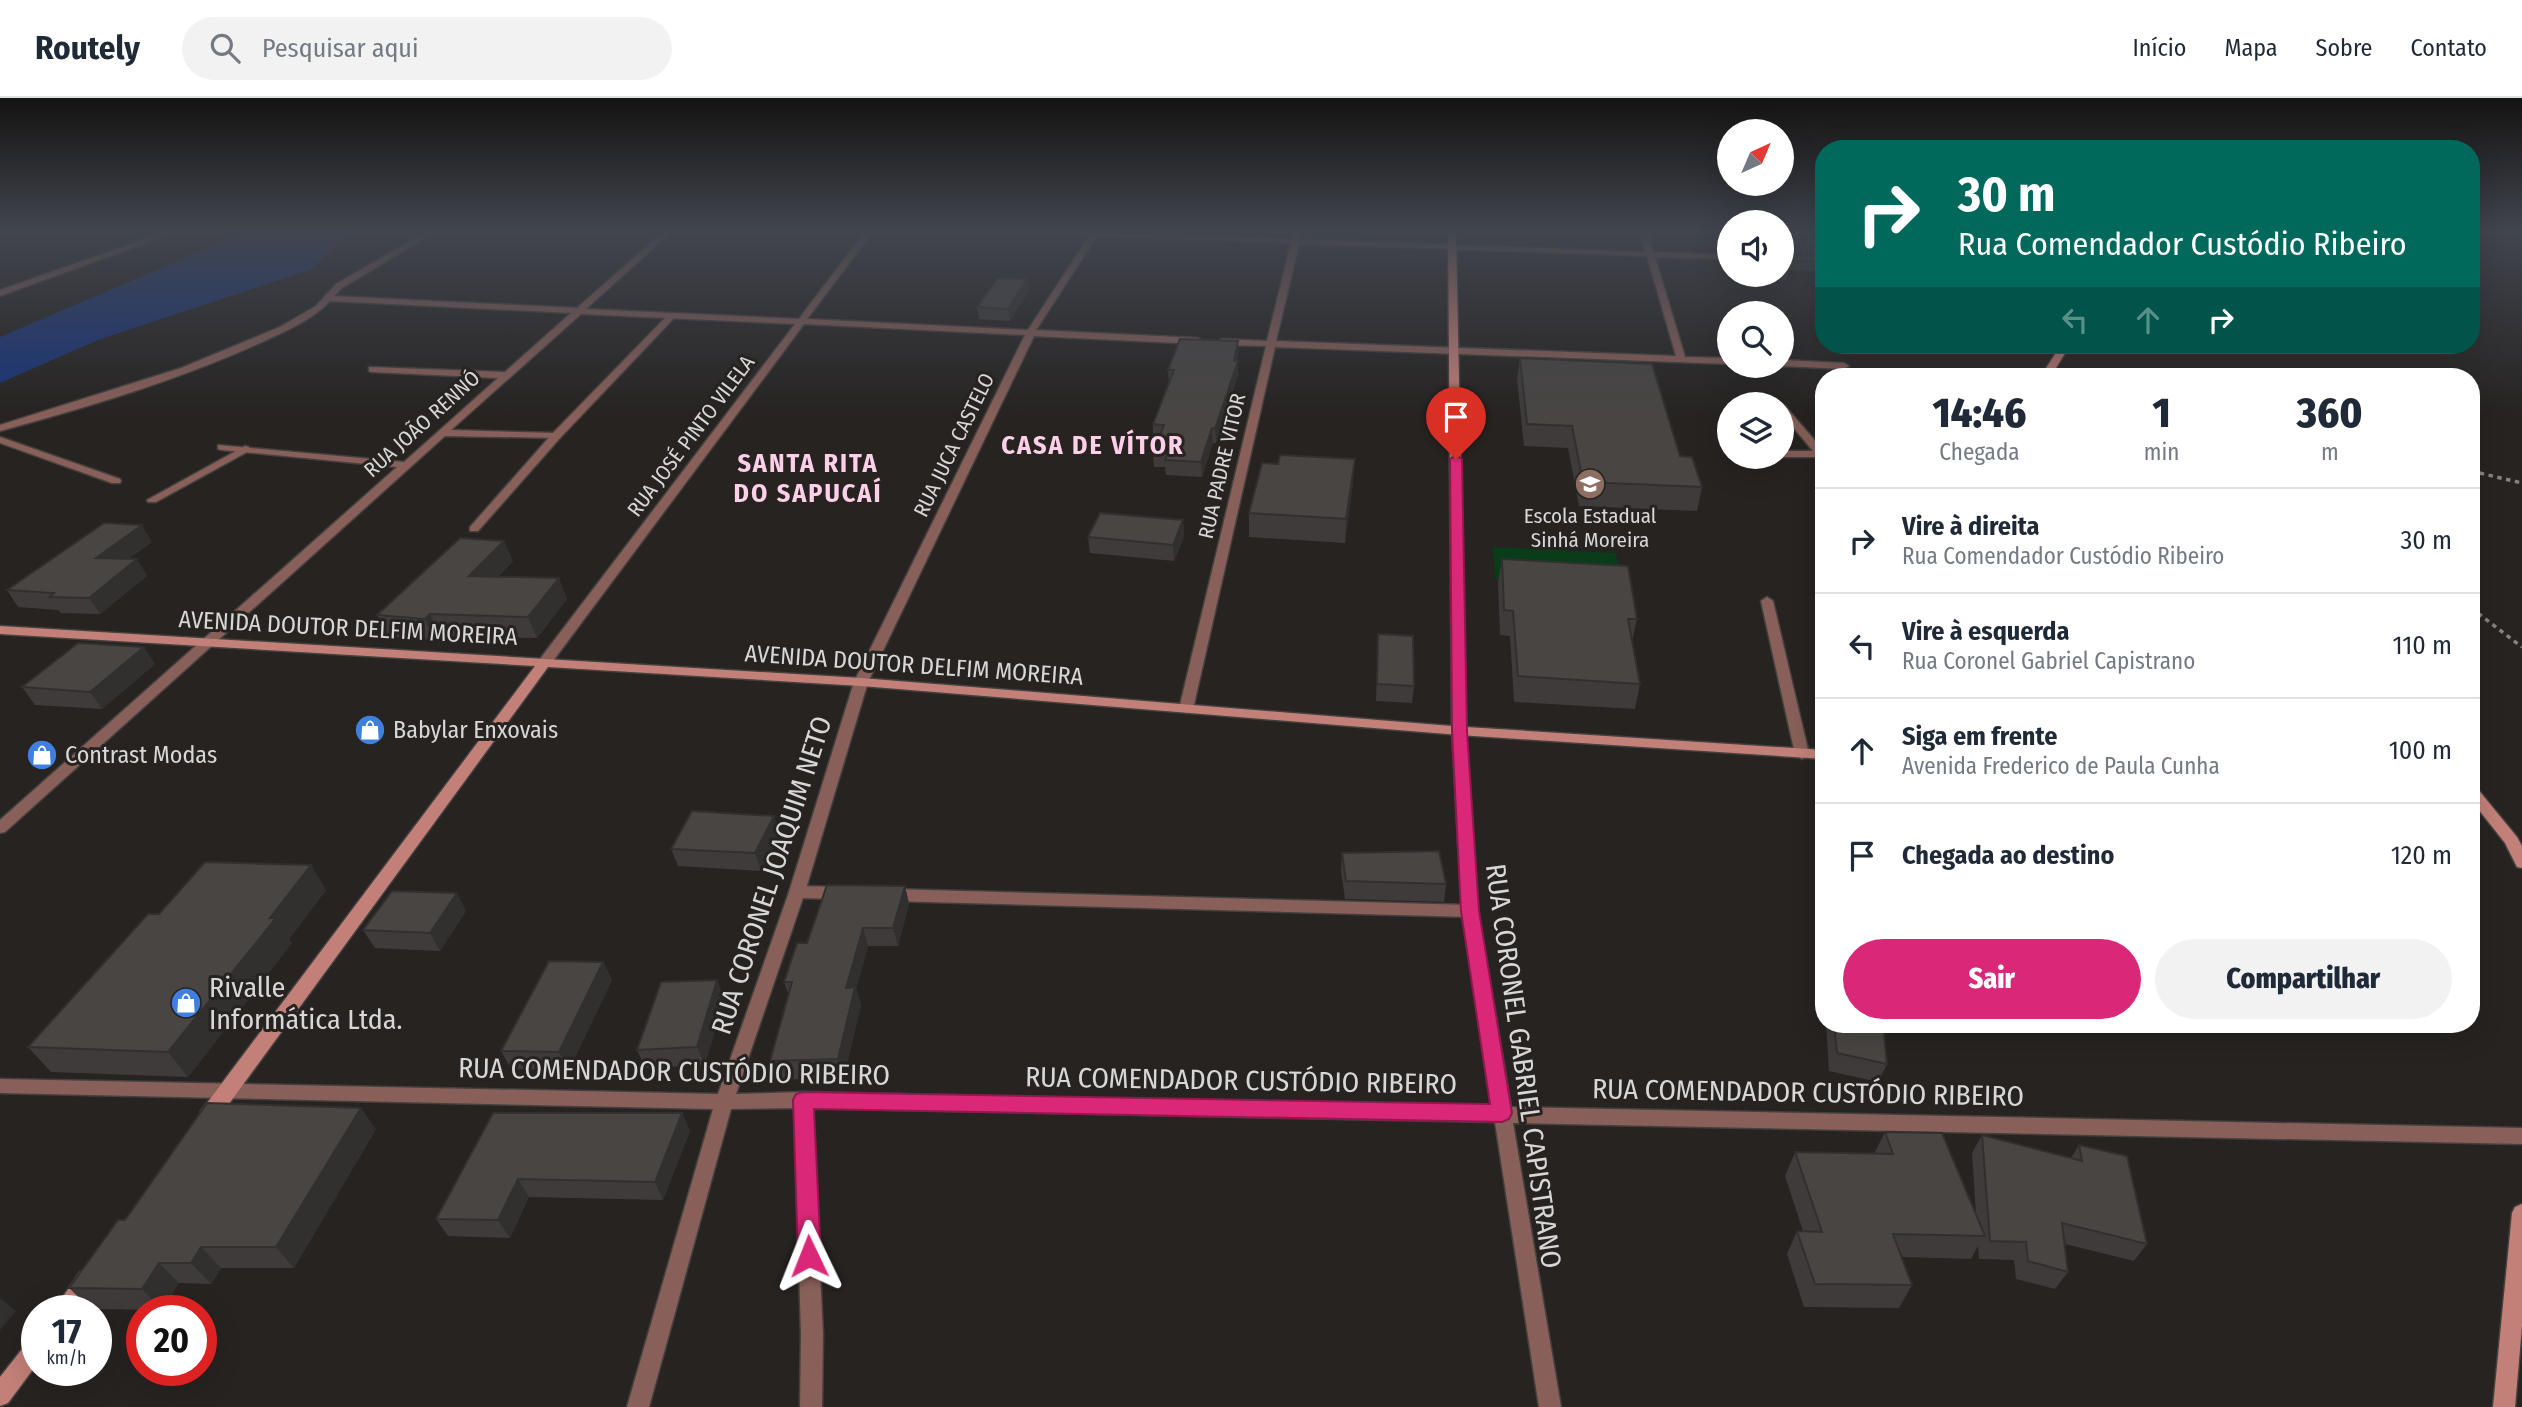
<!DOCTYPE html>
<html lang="pt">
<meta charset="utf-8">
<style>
:root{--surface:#fff;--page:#f2f2f3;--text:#1f2937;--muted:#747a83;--line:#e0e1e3;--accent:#db2777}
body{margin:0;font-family:"Fira Sans Condensed",sans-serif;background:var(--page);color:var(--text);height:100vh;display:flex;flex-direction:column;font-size:26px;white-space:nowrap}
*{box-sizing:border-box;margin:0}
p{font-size:23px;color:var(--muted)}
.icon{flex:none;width:38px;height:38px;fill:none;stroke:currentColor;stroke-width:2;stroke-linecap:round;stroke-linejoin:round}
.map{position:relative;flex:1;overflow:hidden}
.panel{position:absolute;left:1815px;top:270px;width:665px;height:665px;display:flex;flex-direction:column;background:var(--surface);border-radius:28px;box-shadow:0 7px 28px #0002}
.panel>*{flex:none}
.top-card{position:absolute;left:1815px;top:42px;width:665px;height:214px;border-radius:28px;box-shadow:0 7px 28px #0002;background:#00695c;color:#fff;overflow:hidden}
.needle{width:46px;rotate:44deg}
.tools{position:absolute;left:1717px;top:21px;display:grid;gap:14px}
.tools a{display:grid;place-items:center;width:77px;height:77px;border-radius:50%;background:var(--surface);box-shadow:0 7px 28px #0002;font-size:35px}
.speed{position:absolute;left:21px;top:1197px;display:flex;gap:14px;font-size:35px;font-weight:700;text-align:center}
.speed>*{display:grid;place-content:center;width:91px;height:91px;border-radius:50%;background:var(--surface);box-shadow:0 7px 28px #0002;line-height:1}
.speed small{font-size:18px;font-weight:400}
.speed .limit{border:10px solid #d22;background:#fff;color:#111}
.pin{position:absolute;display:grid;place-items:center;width:60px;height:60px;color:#fff;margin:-72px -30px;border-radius:50% 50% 50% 0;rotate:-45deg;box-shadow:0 0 7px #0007}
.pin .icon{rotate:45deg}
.me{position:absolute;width:77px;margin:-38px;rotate:358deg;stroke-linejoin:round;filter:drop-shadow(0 0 5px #0008)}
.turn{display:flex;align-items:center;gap:24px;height:147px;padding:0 28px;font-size:32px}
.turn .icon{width:91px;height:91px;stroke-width:2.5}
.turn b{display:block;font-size:49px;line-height:60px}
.lanes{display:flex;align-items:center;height:66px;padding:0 28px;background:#0003;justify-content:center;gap:35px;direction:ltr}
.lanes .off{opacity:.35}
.eta{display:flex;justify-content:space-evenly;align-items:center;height:119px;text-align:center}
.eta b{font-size:42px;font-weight:800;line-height:49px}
.action{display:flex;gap:14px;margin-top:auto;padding:14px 28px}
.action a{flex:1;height:80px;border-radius:42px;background:var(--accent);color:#fff;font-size:28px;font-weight:800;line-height:80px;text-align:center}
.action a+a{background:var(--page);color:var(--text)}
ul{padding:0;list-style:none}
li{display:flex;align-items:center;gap:21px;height:105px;padding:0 28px;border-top:2px solid var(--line)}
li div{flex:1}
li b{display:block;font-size:26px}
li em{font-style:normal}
header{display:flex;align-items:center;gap:42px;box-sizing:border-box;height:98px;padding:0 35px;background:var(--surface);border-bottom:2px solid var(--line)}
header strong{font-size:33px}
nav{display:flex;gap:38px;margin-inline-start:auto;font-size:24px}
.search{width:490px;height:63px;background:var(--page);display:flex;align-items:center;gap:18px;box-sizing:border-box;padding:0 24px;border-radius:38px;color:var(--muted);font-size:26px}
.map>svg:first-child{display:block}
</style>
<header>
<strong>Routely</strong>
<div class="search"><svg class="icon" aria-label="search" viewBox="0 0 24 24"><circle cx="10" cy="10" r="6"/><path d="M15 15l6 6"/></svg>Pesquisar aqui</div>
<nav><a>Início</a><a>Mapa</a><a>Sobre</a><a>Contato</a></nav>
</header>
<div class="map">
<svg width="2522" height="1309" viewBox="0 0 2522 1309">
<rect width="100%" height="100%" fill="#262321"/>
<path fill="#093d19" d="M1493,449L1616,455L1622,488L1495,481Z"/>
<path fill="#183479" d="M243,135H349L312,171L98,242L0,285V239Z"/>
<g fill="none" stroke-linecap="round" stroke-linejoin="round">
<g stroke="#43403e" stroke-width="3">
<path id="lane" d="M669,216L676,218L560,340L478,433H470V429L552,336Z
M245,348L249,349V353L156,404H148L147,402Z
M797,788L842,789L848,791L850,795L848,799L842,801L797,800L791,798L789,794L791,790Z
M891,791L1470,807L1476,809L1478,813L1476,817L1470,819L891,803L885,801L883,797L885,793Z
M803,994L809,997L812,1002L823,1236L822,1309H800L801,1236L794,1002L797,997Z"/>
</g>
<g stroke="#43403e" stroke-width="3">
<path id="street" d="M163,135H174L0,198V192Z
M424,135H433L342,190L334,198L577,210L662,135H670L586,211L799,221L864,135H872L807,221L1028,232L1089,138L1076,137L1072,135L1292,141L1294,135H1300V141L1645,154L1640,135H1648L1653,154L1729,157V161L1655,159L1685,259L1729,260V266L1275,249L1193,611L1186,615L1179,611L1266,248L1222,247L1217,244L1222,241L1267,243L1291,145L1097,138L1036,232L1198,240L1203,243L1198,246L1034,238L868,584L805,794L736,996L803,994L1492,1009L1462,813L1452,633L1459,629L1466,633L1478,813L1511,1009L2522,1030V1046L1513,1025L1561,1309H1539L1495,1024L803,1010L731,1011L649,1309H627L713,1011L0,995V981L718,996L789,794L854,584L1025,237L804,226L550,567H540L539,564L540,561L795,226L581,216L451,332L556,335L561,338L560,340L445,338L5,734L0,735V722L397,369L222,352L218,351V347L404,364L498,280L372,274L369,273V269L505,274L571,215L330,203C312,222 286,233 262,244C179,282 88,309 0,333V327L181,270L280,229L316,208L336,186ZM1299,146L1647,158L1676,258L1276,243Z
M1782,262L1844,265L1849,268L1844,271L1782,268Z
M1782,307L1785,308L1824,353V363L1818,359H1781L1782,353H1813L1782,316Z
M0,339L120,381L121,383L120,385H112L0,345Z
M1767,499L1773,503L1809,656L1802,661L1795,656L1761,503Z"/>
</g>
<g stroke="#43403e" stroke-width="3">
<path id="secondary" d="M1448,135H1456L1466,629L1824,652V661L1459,637L861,588L548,569L215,1025L208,1027L201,1025L199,1019L201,1013L535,568L0,536V528L861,580L1452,628Z
M2061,247H2070L2051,278H2041Z
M2471,687L2476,689L2517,739L2522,748V770L2517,769L2505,745L2471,702Z
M2522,1106V1228L2515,1309H2493L2512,1115L2515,1109Z
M87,1171L94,1174L97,1181L76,1213H53L80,1174Z
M37,1238V1266L8,1305L0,1308V1279L30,1241Z"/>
</g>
<path stroke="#858281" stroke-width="3.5" stroke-dasharray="4.5 4.5" stroke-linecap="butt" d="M2471,373L2522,385
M2471,510L2522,549"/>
<use href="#lane" fill="#885f59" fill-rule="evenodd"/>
<use href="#street" fill="#885f59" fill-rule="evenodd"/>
<use href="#secondary" fill="#c28078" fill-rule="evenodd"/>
</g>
<path fill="#3e3b3a" d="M1782,135L1805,149L1803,157L1805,149L1824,145V173L1788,172L1786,182L1738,179L1737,177H1782Z
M1029,193L1010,223L979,221L977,209Z
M1238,243V257L1237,263L1238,277L1216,345H1213L1202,379L1166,377L1165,369H1154L1153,354L1158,341H1153V326L1169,286L1168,272Z
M1520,260L1680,358L1702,389L1697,413L1579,408L1568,350L1524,348L1517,281Z
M1353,384L1345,445L1249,439V415Z
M1183,422L1184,439L1174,463L1090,455L1088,439Z
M152,444L128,461H137L147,478L100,516L61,515L58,512L18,509L7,492Z
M1502,461L1637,521L1632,543L1640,586L1635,611L1514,604L1510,538L1500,537L1498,485Z
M513,463L498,479L567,501L537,540L439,538L435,542L388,539L377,517Z
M1378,536L1414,588L1412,605L1376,603Z
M155,566L102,611L35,607L22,589Z
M780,736L761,773L678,768L671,751Z
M1342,755L1446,786L1444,804L1345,801L1341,773Z
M311,767L326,792L289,841L292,845L188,979L51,974L28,949L159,816Z
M905,788L909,806L898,848H868L856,891L861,907L844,979L777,982L770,963L789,898L784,884L807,845Z
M466,813L440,853L375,850L363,832Z
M603,864L612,882L569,972L511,971L501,953Z
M717,882L724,900L705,967L645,970L637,952Z
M1826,926H1883L1887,966L1878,984L1829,973Z
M493,1015H682L690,1033L663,1102L529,1099L510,1140L448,1138L436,1121Z
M376,1031L294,1170H221L211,1186L179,1185L162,1212L91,1211L69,1190L125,1122Z
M1885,1034L1976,1117L1972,1055L1982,1037L2071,1060L2079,1047L2147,1146L2134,1163L2065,1146L2068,1174L2055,1191L2016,1181L2014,1162L1979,1161L1978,1148L1971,1161L1901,1159L1912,1187L1899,1210L1804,1209L1787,1156L1797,1133H1803L1785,1078L1795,1054L1874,1056Z"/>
<path fill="#32302f" d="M1027,181L1029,193L1010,223L1008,211Z
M1238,243V257L1235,271L1238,263V277L1216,345L1215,331Z
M1212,330L1213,345L1202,379L1201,364Z
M1355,361L1353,384L1345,445L1346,421Z
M1183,422L1184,439L1174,463L1173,447Z
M142,427L152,444L106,477L96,460Z
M504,443L513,463L478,499L469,478Z
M137,461L147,478L100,516L89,500Z
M559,480L567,501L537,540L528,519Z
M430,516L439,538L435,542L425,521Z
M144,549L155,566L102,611L90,594Z
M774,718L780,736L761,773L755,755Z
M311,767L326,792L289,841L292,845L188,979L168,954Z
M905,788L909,806L898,848L893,830Z
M457,795L466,813L440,853L430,835Z
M863,830L868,848L856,891L861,907L844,979L838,961L846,890Z
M603,864L612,882L569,972L559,954Z
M717,882L724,900L705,967L697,949Z
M361,1010L376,1031L294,1170L276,1149Z
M682,1015L690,1033L663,1102L655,1084Z
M518,1081L529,1099L510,1140L498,1122Z
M201,1149L221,1170L211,1186L191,1165Z
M159,1165L179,1185L162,1212L142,1191Z
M0,1200L16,1213L0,1232Z"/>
<path fill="#484543" stroke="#32302f" stroke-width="2" d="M1782,135H1798L1805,149H1782L1784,157L1824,158V164L1784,163L1788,173L1782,172Z
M1810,135H1815L1824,145V150L1805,149Z
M998,180L1027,181L1008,211L977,209Z
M1180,241L1238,243L1234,263H1238L1215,331L1212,330L1201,364L1165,362L1168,355L1153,354L1164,327L1153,326L1174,272H1168Z
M1520,260L1652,266L1680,358L1692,359L1702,389L1583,384L1572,328L1527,326Z
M1280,357L1355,361L1346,421L1249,415L1262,365L1278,366Z
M1100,415L1183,422L1173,447L1088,439Z
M104,425L142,427L96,460L137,461L89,500L50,499L54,495L7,492Z
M460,440L504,443L469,478L559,480L528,519L430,516L425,521L377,517Z
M1502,461L1628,468L1637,521H1628L1640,586L1518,578L1513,513L1504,512Z
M1378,536L1413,538L1414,588L1377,586Z
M78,545L144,549L90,594L22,589Z
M692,713L774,718L755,755L671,751Z
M1439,753L1446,786L1346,783L1342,755Z
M205,764L311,767L270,820H276L168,954L28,949L148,816H159Z
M827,787L905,788L893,830H863L846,890L855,889L838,961L770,963L792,884H784L797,845H807Z
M392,793L457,795L430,835L363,832Z
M549,863L603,864L559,954L501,953Z
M717,882L697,949L637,952L661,884Z
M1834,926H1883L1887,966L1837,955Z
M207,1005L361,1010L276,1149H201L191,1165H159L142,1191L69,1190L118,1122H125Z
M493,1015H682L655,1084L518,1081L498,1122L436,1121Z
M1885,1034L1942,1035L1985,1138L1893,1136L1912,1187L1815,1186L1797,1133L1822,1134L1795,1054L1893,1056Z
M1982,1037L2082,1063L2079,1047L2127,1058L2147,1146L2062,1125L2068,1174L2028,1163L2026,1144L1990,1143Z"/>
<linearGradient id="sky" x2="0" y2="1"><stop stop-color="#151312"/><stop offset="0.42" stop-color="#41454e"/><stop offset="1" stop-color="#41454e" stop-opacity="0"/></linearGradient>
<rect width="2522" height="318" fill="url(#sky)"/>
<path fill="#db2777" stroke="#8e194d" stroke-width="2" d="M1456,357L1462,361L1467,633L1479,813L1512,1015L1509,1021L1502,1024L814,1011L821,1158L817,1165L809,1168L801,1165L798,1158L793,1002L796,996L803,994L1490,1006L1461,813L1452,633L1450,361Z"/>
<defs>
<g id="school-disc" transform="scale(1.575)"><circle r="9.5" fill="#8d6e63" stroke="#262321"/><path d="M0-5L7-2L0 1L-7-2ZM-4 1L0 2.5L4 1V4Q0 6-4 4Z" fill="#fff"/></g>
<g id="shop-disc" transform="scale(1.575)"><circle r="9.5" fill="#3f7fe0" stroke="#262321"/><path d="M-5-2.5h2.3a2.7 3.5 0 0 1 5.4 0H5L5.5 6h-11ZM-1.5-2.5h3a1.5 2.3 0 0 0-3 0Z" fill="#fff"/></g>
</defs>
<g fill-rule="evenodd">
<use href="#school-disc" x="1590" y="386"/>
<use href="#shop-disc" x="370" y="632"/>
<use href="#shop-disc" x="42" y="657"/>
<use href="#shop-disc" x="186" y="905"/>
</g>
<g text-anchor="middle" stroke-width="6" stroke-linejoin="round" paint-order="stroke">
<g font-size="21" fill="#d9d7d6" stroke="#262321">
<text transform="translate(422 326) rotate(-42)" y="7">RUA JOÃO RENNÓ</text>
<text transform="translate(691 338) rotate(-53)" y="7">RUA JOSÉ PINTO VILELA</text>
<text transform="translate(954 347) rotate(-64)" y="7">RUA JUCA CASTELO</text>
<text transform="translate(1222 368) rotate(-77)" y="7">RUA PADRE VITOR</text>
</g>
<g font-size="21" fill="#d9d7d6" stroke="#262321">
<text x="1590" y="425">Escola Estadual<tspan x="1590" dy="24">Sinhá Moreira</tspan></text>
</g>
<g font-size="24" fill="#d9d7d6" stroke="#262321">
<text transform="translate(348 530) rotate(3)" y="8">AVENIDA DOUTOR DELFIM MOREIRA</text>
<text transform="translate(914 567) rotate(4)" y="8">AVENIDA DOUTOR DELFIM MOREIRA</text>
</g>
<g font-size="24" fill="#d9d7d6" stroke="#262321" text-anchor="start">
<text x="393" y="640">Babylar Enxovais</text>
<text x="65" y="665">Contrast Modas</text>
</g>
<g font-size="26" font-weight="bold" letter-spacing="2" fill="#fdcfe8" stroke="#262321">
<text x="1093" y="356">CASA DE VÍTOR</text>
<text x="808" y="374">SANTA RITA<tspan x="808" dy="30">DO SAPUCAÍ</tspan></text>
</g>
<g font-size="28" fill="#d9d7d6" stroke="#262321">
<text transform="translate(771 777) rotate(-72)" y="10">RUA CORONEL JOAQUIM NETO</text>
<text transform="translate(1524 968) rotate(82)" y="10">RUA CORONEL GABRIEL CAPISTRANO</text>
<text transform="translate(674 973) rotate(1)" y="10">RUA COMENDADOR CUSTÓDIO RIBEIRO</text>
<text transform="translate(1241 982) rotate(1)" y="10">RUA COMENDADOR CUSTÓDIO RIBEIRO</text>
<text transform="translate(1808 994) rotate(1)" y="10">RUA COMENDADOR CUSTÓDIO RIBEIRO</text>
</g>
<g font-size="28" fill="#d9d7d6" stroke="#262321" text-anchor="start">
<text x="209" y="899">Rivalle<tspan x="209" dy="32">Informática Ltda.</tspan></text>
</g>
</g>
</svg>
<div class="tools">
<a><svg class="needle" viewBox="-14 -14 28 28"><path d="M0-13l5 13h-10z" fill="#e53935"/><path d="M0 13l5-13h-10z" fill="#747a83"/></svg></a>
<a><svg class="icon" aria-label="sound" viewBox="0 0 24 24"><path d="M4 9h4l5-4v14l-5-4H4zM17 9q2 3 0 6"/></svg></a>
<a><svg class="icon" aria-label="search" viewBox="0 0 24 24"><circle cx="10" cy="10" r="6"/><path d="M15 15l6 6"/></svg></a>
<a><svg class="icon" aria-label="layers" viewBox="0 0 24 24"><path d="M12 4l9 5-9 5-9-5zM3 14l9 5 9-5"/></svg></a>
</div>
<div class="speed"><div>17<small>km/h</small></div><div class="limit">20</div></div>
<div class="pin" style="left:1456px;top:361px;background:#d93025"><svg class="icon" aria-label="arrive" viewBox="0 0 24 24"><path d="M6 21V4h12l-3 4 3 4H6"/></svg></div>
<svg class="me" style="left:809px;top:1158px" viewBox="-20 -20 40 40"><path d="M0-17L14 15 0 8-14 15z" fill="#db2777" stroke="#fff" stroke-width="4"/></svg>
<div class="top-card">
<div class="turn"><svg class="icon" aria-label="right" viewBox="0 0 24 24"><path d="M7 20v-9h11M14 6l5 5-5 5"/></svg><div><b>30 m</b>Rua Comendador Custódio Ribeiro</div></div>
<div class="lanes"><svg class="icon off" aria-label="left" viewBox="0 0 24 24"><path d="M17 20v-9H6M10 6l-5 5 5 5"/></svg><svg class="icon off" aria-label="ahead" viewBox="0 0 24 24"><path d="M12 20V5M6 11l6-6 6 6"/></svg><svg class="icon" aria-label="right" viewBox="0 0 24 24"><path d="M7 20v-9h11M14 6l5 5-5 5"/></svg></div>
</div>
<section class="panel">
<div class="eta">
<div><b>14:46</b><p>Chegada</p></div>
<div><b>1</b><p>min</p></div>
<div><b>360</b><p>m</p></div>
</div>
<ul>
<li><svg class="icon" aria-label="right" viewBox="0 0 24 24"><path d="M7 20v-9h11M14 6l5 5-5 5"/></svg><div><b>Vire à direita</b><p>Rua Comendador Custódio Ribeiro</p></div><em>30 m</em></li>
<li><svg class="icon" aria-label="left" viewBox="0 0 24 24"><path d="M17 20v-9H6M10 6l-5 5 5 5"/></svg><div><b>Vire à esquerda</b><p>Rua Coronel Gabriel Capistrano</p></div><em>110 m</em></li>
<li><svg class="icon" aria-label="ahead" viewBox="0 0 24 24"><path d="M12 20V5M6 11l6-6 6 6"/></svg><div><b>Siga em frente</b><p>Avenida Frederico de Paula Cunha</p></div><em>100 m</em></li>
<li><svg class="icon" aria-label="arrive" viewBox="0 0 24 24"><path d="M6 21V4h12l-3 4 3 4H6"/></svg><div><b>Chegada ao destino</b></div><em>120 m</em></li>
</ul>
<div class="action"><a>Sair</a><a>Compartilhar</a></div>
</section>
</div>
